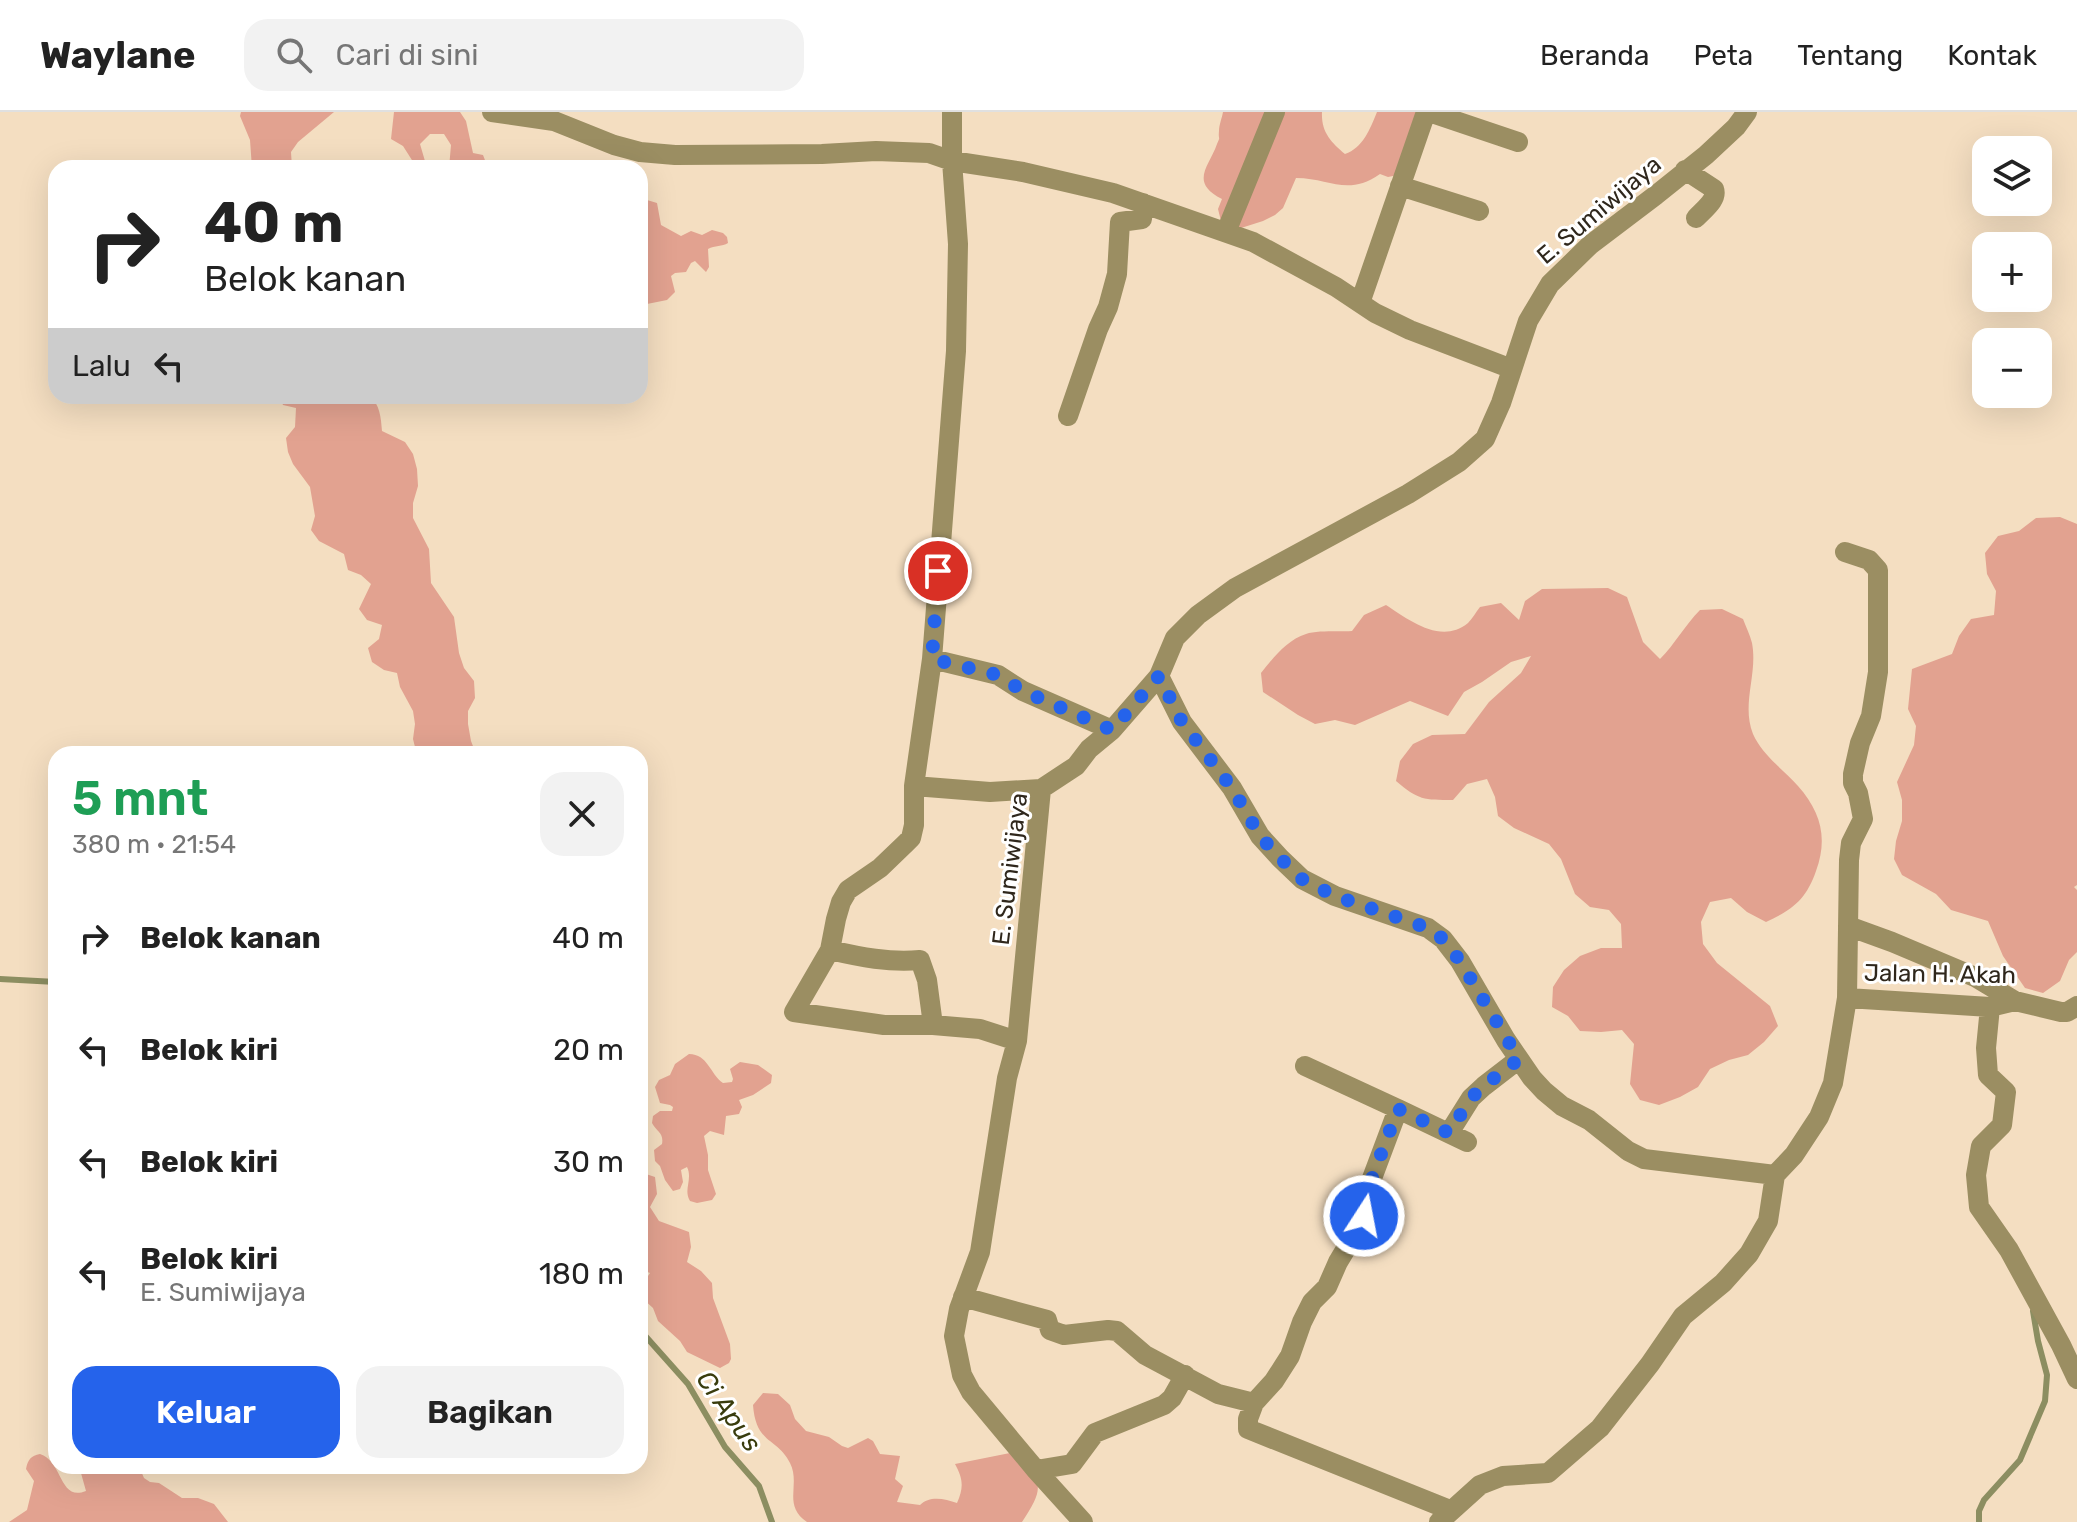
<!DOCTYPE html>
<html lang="id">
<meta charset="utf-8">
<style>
:root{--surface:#fff;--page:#f2f2f2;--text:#222;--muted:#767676;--line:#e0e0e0;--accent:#2563eb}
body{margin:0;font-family:Rubik,sans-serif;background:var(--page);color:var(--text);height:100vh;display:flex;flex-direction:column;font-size:30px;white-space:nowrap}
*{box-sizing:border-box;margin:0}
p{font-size:26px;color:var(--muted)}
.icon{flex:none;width:44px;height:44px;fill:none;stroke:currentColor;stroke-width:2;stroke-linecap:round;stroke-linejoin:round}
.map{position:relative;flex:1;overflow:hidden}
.details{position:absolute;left:48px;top:634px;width:600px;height:728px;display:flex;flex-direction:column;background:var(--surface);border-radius:24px;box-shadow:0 8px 32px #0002}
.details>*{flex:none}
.banner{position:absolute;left:48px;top:48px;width:600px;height:244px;border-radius:24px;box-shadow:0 8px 32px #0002;background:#fff;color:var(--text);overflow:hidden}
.fabs{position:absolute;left:1972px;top:24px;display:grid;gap:16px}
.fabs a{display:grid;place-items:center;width:80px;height:80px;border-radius:16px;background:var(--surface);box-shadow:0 8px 32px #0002;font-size:40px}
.pin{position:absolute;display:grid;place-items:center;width:68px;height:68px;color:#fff;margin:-34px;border:4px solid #fff;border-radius:50%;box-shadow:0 2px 8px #0007}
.me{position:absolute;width:88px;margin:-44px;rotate:11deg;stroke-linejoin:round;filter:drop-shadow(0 0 6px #0008)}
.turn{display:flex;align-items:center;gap:28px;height:168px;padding:0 24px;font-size:36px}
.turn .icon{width:104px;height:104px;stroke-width:2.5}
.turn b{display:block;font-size:56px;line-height:68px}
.then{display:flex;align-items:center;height:76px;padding:0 24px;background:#0003;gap:16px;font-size:30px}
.round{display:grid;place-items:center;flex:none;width:84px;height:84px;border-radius:24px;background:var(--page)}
.summary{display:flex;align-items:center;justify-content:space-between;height:136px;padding:0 24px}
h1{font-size:48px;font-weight:600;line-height:60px;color:#1e9e55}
.button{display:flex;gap:16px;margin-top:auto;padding:16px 24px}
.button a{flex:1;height:92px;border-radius:24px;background:var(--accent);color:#fff;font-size:32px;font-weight:600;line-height:92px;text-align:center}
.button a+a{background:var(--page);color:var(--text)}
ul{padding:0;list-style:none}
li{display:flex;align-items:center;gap:24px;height:112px;padding:0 24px}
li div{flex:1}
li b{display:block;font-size:30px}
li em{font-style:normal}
header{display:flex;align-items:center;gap:48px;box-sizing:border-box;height:112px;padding:0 40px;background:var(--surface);border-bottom:2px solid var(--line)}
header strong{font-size:38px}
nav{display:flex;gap:44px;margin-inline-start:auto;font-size:28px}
.search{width:560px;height:72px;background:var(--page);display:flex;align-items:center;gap:20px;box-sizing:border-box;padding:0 28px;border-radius:24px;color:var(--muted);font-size:30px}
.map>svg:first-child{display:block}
</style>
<header>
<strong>Waylane</strong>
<div class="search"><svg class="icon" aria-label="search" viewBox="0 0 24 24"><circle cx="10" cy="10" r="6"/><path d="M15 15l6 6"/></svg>Cari di sini</div>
<nav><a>Beranda</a><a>Peta</a><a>Tentang</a><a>Kontak</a></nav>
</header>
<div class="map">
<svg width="2077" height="1410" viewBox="0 0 2077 1410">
<rect width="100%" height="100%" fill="#f4dec1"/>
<path fill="#e2a290" d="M241,0H334L298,30L291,40L292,56H252L250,28L240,4Z
M394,0H460L466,9L473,41L483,43L488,56H449L451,33L444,22H430L420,32L427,56H417L403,34L391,27Z
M1223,0H1322C1321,20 1331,30 1345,42C1363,36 1370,17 1377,0H1435L1398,63L1388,65L1380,62C1347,85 1330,66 1296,66L1283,96L1275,103L1263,109L1241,116L1221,109L1218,97L1222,87C1189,70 1209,55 1217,32C1221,23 1218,29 1219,19C1219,13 1222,6 1223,0Z
M647,88L657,91L661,113L681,124L691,119L702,123L712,118L723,121L727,125L728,131C722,135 715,133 708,137L709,155L706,160L695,149L691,151L686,160L675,161L671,164L675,180L667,188L642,193L640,192V89Z
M279,284H370C380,293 381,306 382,319L405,330L413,342L417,357L418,374L413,391V406L429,437L431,471L454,505L459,541L464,556L474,569L475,586L468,599V612L471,629L476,642H402L404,638L416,639L413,627L415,612L413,599L400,575L397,561L384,558L372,550L368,536L379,527L382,513L367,508L359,497L371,472L361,463L348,458L344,442L319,429L311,418L315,404L310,375L293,352L288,340L286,326L295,315L296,296L283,293Z
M2060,405L2077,412V773L2074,775L2077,778V840L2069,848L2060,869L2043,881L2025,876L2003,844L1988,809L1951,798L1936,782L1902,763L1894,747L1896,729L1902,709V688L1897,670L1914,633L1916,614L1908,597L1912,557L1952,542L1959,524L1971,507L1994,503L1996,479L1987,462L1985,441L1998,424L2019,419L2036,406Z
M1608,476L1627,485L1643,530L1660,547C1675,532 1685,513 1700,498L1722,497L1743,507C1746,515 1750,523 1752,531C1758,562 1741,592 1753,622C1763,644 1782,656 1798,674C1821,700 1828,726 1816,759C1806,788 1792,798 1766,810L1747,800L1731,786L1710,790L1701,810L1703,832L1717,851L1770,894L1778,914L1764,930L1748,943L1729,948L1710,957L1698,975L1680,985L1659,993L1640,988L1630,972L1634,932L1622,918L1601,920L1580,919L1568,904L1552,895L1553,875L1564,858L1580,844L1601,836H1622L1621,812L1609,798L1590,795L1575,782L1561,747L1549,732L1514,716L1498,704L1495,685L1487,667L1467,672L1453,688C1424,688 1418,688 1396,669L1400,649L1413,632L1432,623L1465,622L1489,590L1521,561L1531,544L1511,550L1482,570L1464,580L1448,604L1410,589L1355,613L1335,608L1315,612L1298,603L1263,580L1261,561C1273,546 1287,528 1306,522C1317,518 1340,520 1352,519L1364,503L1386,493C1409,508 1441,533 1468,511C1472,507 1476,500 1480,495L1501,491L1519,508L1525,489L1542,477Z
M689,942C708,942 710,962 723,971L732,970L733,967L730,957L740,950L758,953L772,963L771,971L753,983L739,988L742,995L739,1002L726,1004L724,1023L710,1019L704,1024L708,1043V1058L716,1082L712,1088L697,1091L690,1089C683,1078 693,1067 687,1055L681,1058L683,1070L680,1077L673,1079L665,1068L660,1054L655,1049L654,1038L662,1032C664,1021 657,1020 652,1011L653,1004L660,999H672L673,995L670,993L660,991L655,975L659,968L670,963L675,952Z
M640,1060L655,1065L657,1082L650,1095L659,1109L689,1120L691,1135L687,1150L701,1159L712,1171L713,1186L730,1232L731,1247L729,1251L720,1256L687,1240L680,1229L658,1209L653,1196L642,1186V1173L650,1161L640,1157Z
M763,1281L778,1282L790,1293L795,1307L806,1319L829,1325L842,1334L848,1336L868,1326L873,1329L880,1342L900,1344L895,1367L903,1374L897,1390L920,1393C930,1383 945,1387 957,1391C964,1375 963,1367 955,1352L1015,1340C1042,1370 1046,1374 1022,1410H807C782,1393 801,1373 790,1351C777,1325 756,1333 753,1293Z
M40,1342C63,1349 59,1390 86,1379L79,1354H145L141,1359L144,1366L150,1370L159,1371L182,1386H198L214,1392L228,1410H9L27,1398L34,1369L26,1357C28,1347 31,1344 40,1342Z"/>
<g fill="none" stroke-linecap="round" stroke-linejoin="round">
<path stroke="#8c8e61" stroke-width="6" d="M0,867L56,870
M640,1218L688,1272L725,1335L759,1374L772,1410
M1979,1410V1399L1984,1388L2020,1348L2045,1289L2047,1263L2038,1229L2033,1199"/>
<path stroke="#9b8e62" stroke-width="20" d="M492,0L554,9L614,33L640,40L675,43L822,42L876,39L929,41L952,49L1023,60L1113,81L1253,130L1336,175L1375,201L1410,218L1512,257
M952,0V49L958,132L956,239L932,547L914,674V713L911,726L905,732L880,756L848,778L841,790L836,807L830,838L794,900L884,913H933L980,917L1017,929
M1429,0L1518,30
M1685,58L1714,77C1718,88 1703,98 1696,106
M1400,74L1479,99
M1226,120L1275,0
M1360,191L1426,0
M1068,304L1098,217L1108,195L1117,162L1120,110L1142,107L1143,91
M932,547L998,563L1023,579L1112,618
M1159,564L1182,610L1232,676L1260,724L1280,746L1302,767L1335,784L1428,816L1443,827L1460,849L1506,928L1532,966L1544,979L1562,994L1589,1008L1628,1039L1644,1047L1775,1063
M914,674L990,680L1041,677
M1848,814L1892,830L1975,865L2015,889
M830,838C860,845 890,851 920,848L927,868L933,913
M1847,886L1990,895L2015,889L2061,900H2067L2077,894
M1990,895L1986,936L1988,963L2006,980L2002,1013L1981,1034L1976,1063L1979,1095L2009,1138L2061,1233L2077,1267
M1305,954L1398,997L1362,1093L1365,1100L1362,1110L1338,1150L1327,1175L1312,1190L1302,1210L1290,1244L1274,1269L1254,1291L1248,1307V1317L1450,1398
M1398,997L1467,1030
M1449,1021L1471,986L1484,974L1519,947
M963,1185L1047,1208L1050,1218L1064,1223L1108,1218L1117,1219L1145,1243L1218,1282L1254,1291
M1036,1358L1072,1352L1095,1321L1164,1293L1172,1286L1185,1263
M1083,1410L1036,1358L971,1280L962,1263L954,1224L959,1197L980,1140L1007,966L1017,929L1041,677L1076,654L1089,637L1112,618L1159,564L1175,526L1198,503L1235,476L1408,382L1459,350L1485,327L1501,291L1528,209L1550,172L1590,133L1656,83L1706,43L1736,15L1747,0
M1439,1410L1480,1373L1503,1364L1548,1361L1600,1316L1650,1252L1683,1204L1723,1171L1749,1142L1768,1109L1775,1063L1794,1043L1819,1005L1833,971L1847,886L1849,748L1851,731L1863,707L1858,681L1853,671V662L1860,631L1871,604L1878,560V458L1869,448L1845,440"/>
</g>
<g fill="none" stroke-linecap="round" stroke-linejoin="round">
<path stroke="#2563eb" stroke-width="14" stroke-dasharray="0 25.2" d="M938,459L932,547L998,563L1023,579L1112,618L1159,564L1182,610L1232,676L1260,724L1280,746L1302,767L1319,776L1335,784L1428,816L1443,827L1460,849L1519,947L1484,974L1471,986L1449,1021L1398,997L1362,1093L1365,1100L1364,1104"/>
</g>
<g text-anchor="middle" stroke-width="6" stroke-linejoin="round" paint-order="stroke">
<g font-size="24" fill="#2f271c" stroke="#fff">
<text transform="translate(1599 98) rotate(-40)" y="8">E. Sumiwijaya</text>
<text transform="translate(1010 757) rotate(-83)" y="8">E. Sumiwijaya</text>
<text transform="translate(1940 862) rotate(1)" y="8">Jalan H. Akah</text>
</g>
<g font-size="26" font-style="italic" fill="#393c0d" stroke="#fff">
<text transform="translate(729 1299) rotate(55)" y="9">Ci Apus</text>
</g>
</g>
</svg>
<div class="fabs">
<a><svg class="icon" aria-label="layers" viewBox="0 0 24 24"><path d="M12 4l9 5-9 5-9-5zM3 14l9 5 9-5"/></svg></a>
<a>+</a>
<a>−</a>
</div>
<div class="pin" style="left:938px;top:459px;background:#d93025"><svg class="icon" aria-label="arrive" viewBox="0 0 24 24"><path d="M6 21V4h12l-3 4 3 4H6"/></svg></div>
<svg class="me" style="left:1364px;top:1104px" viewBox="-20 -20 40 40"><circle r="17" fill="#2563eb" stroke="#fff" stroke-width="3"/><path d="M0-11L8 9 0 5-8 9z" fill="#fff"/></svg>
<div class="banner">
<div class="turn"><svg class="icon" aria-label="right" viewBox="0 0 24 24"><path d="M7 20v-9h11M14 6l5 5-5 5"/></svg><div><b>40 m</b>Belok kanan</div></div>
<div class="then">Lalu<svg class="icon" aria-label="left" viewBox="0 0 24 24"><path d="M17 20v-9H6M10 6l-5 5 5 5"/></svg></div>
</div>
<section class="details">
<div class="summary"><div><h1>5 mnt</h1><p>380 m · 21:54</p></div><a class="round"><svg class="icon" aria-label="close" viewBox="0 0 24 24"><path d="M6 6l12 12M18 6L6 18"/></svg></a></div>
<ul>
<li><svg class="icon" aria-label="right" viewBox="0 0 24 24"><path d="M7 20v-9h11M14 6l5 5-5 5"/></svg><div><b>Belok kanan</b></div><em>40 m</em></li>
<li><svg class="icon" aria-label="left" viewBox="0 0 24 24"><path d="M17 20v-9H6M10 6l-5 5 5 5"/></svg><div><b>Belok kiri</b></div><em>20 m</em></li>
<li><svg class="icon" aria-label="left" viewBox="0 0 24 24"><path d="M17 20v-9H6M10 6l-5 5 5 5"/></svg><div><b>Belok kiri</b></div><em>30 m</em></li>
<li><svg class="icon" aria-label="left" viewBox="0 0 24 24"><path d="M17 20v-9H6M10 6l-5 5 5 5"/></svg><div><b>Belok kiri</b><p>E. Sumiwijaya</p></div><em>180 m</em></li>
</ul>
<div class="button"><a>Keluar</a><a>Bagikan</a></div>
</section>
</div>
